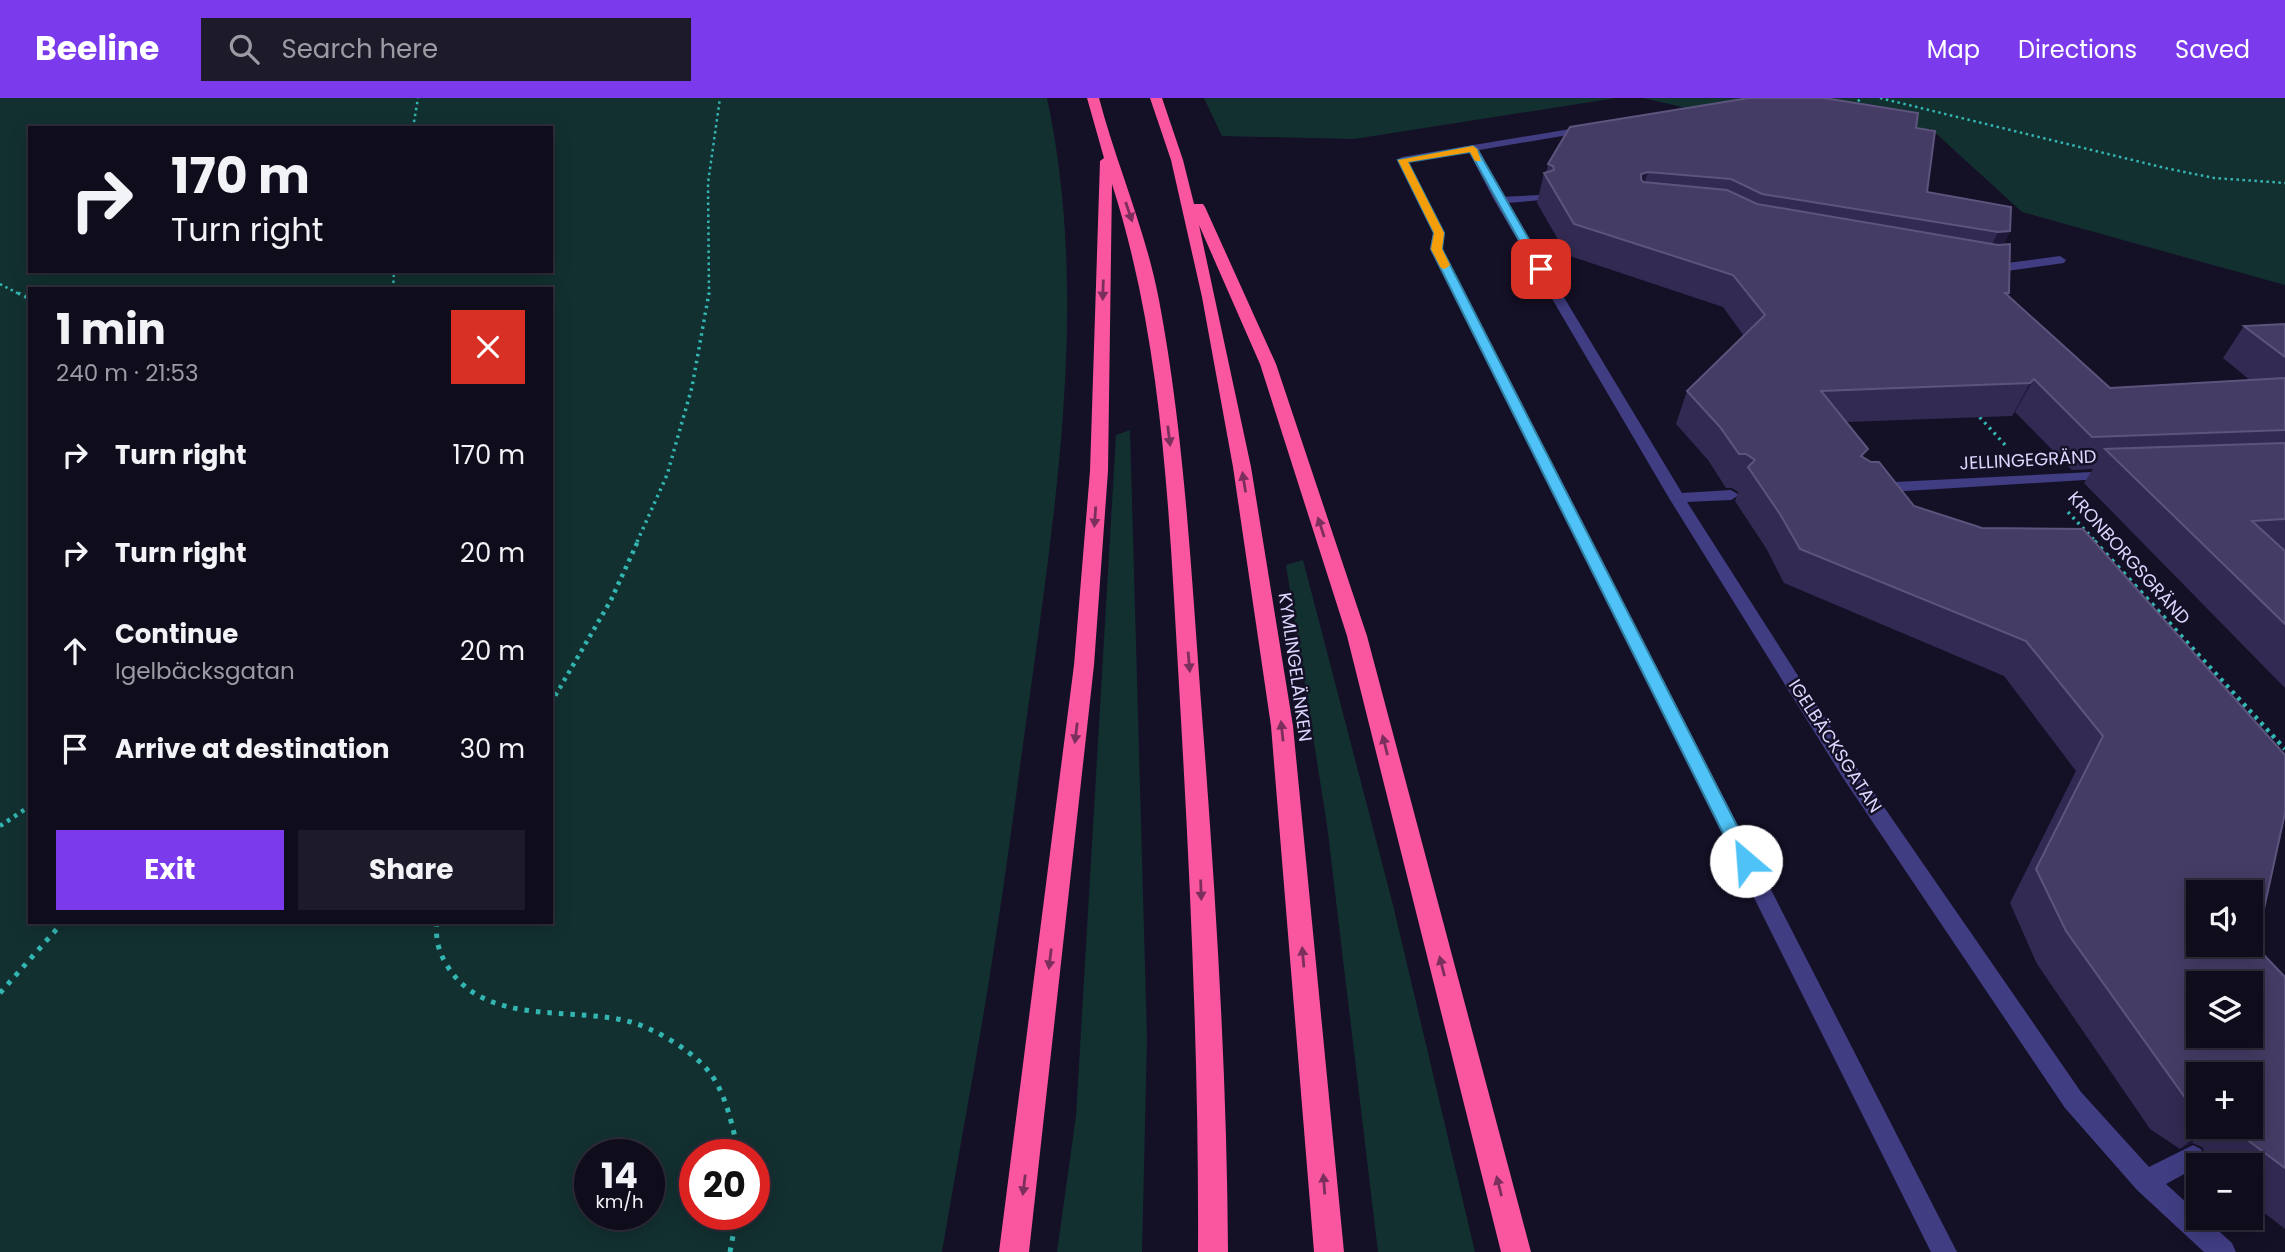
<!DOCTYPE html>
<meta charset="utf-8">
<style>
:root{--surface:#0f0c1c;--page:#1d1a29;--text:#f1f3f6;--muted:#9b9ba3;--line:#2f2c3b;--accent:#7c3aed}
body{margin:0;font-family:Poppins,sans-serif;background:var(--page);color:var(--text);height:100vh;display:flex;flex-direction:column;font-size:26px;white-space:nowrap}
*{box-sizing:border-box;margin:0}
p{font-size:23px;color:var(--muted)}
.icon{flex:none;width:38px;height:38px;fill:none;stroke:currentColor;stroke-width:2;stroke-linecap:round;stroke-linejoin:round}
.map{position:relative;flex:1;overflow:hidden}
.drawer{position:absolute;left:28px;top:189px;width:525px;height:637px;display:flex;flex-direction:column;background:var(--surface);border-radius:0px;box-shadow:0 4px 18px #0003,0 0 0 2px var(--line)}
.drawer>*{flex:none}
.top-card{position:absolute;left:28px;top:28px;width:525px;height:147px;border-radius:0px;box-shadow:0 4px 18px #0003,0 0 0 2px var(--line);background:#0f0c1c;color:var(--text);overflow:hidden}
.fabs{position:absolute;left:2186px;top:782px;display:grid;gap:14px}
.fabs a{display:grid;place-items:center;width:77px;height:77px;border-radius:0px;background:var(--surface);box-shadow:0 4px 18px #0003,0 0 0 2px var(--line);font-size:35px}
.speed{position:absolute;left:574px;top:1041px;display:flex;gap:14px;font-size:35px;font-weight:700;text-align:center}
.speed>*{display:grid;place-content:center;width:91px;height:91px;border-radius:50%;background:var(--surface);box-shadow:0 4px 18px #0003,0 0 0 2px var(--line);line-height:1}
.speed small{font-size:18px;font-weight:400}
.speed .limit{border:10px solid #d22;background:#fff;color:#111}
.pin{position:absolute;display:grid;place-items:center;width:60px;height:60px;color:#fff;margin:-30px;border-radius:14px;box-shadow:0 4px 10px #0006}
.me{position:absolute;width:77px;margin:-38px;rotate:333deg;stroke-linejoin:round;filter:drop-shadow(0 0 5px #0008)}
.turn{display:flex;align-items:center;gap:24px;height:147px;padding:0 28px;font-size:32px}
.turn .icon{width:91px;height:91px;stroke-width:2.5}
.turn b{display:block;font-size:49px;line-height:60px}
.round{display:grid;place-items:center;flex:none;width:74px;height:74px;border-radius:0px;background:var(--page)}
.summary{display:flex;align-items:center;justify-content:space-between;height:119px;padding:0 28px}
h1{font-size:42px;font-weight:700;line-height:52px}
.primary-button{display:flex;gap:14px;margin-top:auto;padding:14px 28px}
.primary-button a{flex:1;height:80px;border-radius:0px;background:var(--accent);color:#fff;font-size:28px;font-weight:700;line-height:80px;text-align:center}
.primary-button a+a{background:var(--page);color:var(--text)}
ul{padding:0;list-style:none}
li{display:flex;align-items:center;gap:21px;height:98px;padding:0 28px}
li div{flex:1}
li b{display:block;font-size:26px}
li em{font-style:normal}
header{display:flex;align-items:center;gap:42px;box-sizing:border-box;height:98px;padding:0 35px;background:var(--accent);color:#fff}
header strong{font-size:33px}
nav{display:flex;gap:38px;margin-inline-start:auto;font-size:24px}
.search{width:490px;height:63px;background:var(--page);display:flex;align-items:center;gap:18px;box-sizing:border-box;padding:0 24px;border-radius:0px;color:var(--muted);font-size:26px}
.map>svg:first-child{display:block}
</style>
<header>
<strong>Beeline</strong>
<div class="search"><svg class="icon" aria-label="search" viewBox="0 0 24 24"><circle cx="10" cy="10" r="6"/><path d="M15 15l6 6"/></svg>Search here</div>
<nav><a>Map</a><a>Directions</a><a>Saved</a></nav>
</header>
<div class="map">
<svg width="2285" height="1154" viewBox="0 0 2285 1154">
<rect width="100%" height="100%" fill="#141026"/>
<path fill="#133030" fill-rule="evenodd" d="M0,0H1047C1088,191 1058,391 1032,582C1020,665 1010,748 997,831C981,939 960,1046 942,1154H0ZM30,30H551V173H30ZM30,191H551V824H30ZM649,1057V1116H590V1057ZM695,1057H754V1116H695Z
M1204,0H1616L1354,41L1222,38Z
M1643,0H2285V187L2022,114L1930,30L1921,38L1708,15Z
M1130,332L1147,941L1142,1154H1057L1076,1018L1116,337Z
M1303,462L1393,807L1475,1154H1378L1327,727L1286,467Z"/>
<g fill="none" stroke-linecap="round" stroke-linejoin="round">
<path stroke="#33b5b1" stroke-width="2.5" stroke-dasharray="2.5 3.5" stroke-linecap="butt" d="M1880,0L2165,70L2214,80L2285,85
M1853,7L1862,0
M413,30L418,0
M0,186L21,197
M393,191L394,173
M709,197L708,85L720,0"/>
<path stroke="#33b5b1" stroke-width="3.5" stroke-dasharray="2.5 4.5" stroke-linecap="butt" d="M18,195L30,201
M1975,314L2007,349
M2068,414L2096,444
M637,444L667,377L692,289L709,195"/>
<path stroke="#33b5b1" stroke-width="4.5" stroke-dasharray="3.5 5" stroke-linecap="butt" d="M2094,443L2285,651
M551,605L611,502L638,443
M0,728L30,708"/>
<path stroke="#33b5b1" stroke-width="5" stroke-dasharray="4.5 7" stroke-linecap="butt" d="M437,824C435,842 439,855 448,869C486,929 573,908 631,924C655,931 687,950 704,968C726,991 732,1027 739,1057
M0,895L63,824
M730,1154L737,1116"/>
<path fill="#413d83" fill-rule="evenodd" d="M1588,28L1593,31L1592,33L1479,52L1506,102L1500,105L1494,102L1469,54L1408,64L1445,135L1442,151L1957,1154H1931L1430,151L1433,135L1397,62L1402,59Z
M2060,158L2066,162L2064,165L1985,176L1979,172L1985,168Z
M2112,373L2119,377L2117,380L1874,395L1866,390L1874,385Z"/>
<path fill="#413d83" fill-rule="evenodd" d="M1539,97L1545,100L1543,102L1507,105L1682,395L1731,392L1739,397L1731,402L1687,404L1857,670L2081,994L2149,1069L2193,1047L2201,1051L2205,1059L2201,1067L2166,1086L2198,1115V1120H2204L2232,1145L2236,1154H2204L2137,1092L2065,1010L1843,680L1669,400L1494,102L1500,99Z"/>
<path fill="#fa559f" fill-rule="evenodd" d="M1087,0H1099C1117,68 1146,133 1159,202C1184,334 1191,470 1201,604C1215,787 1227,971 1228,1154H1198C1199,965 1190,776 1179,587C1169,419 1164,248 1112,86L1108,373L1094,567L1029,1154H999L1074,567L1090,373L1100,63L1104,60Z
M1150,0H1162L1183,62L1194,106H1203L1205,109L1276,266L1367,538L1531,1154H1501L1347,538L1260,266L1199,127L1251,369L1293,628L1344,1154H1314L1271,628L1233,369L1202,199L1171,62Z"/>
</g>
<path fill="#332a53" fill-rule="evenodd" d="M1916,30L1927,94L2010,133L2003,147L2009,195L2008,197L2110,290L2250,282L2223,260L2244,228L2285,226V590L2084,385L2093,371L2072,372L2015,314L2012,318L1846,324L1864,360L1914,408L2262,820V855L2285,879V1131L2250,1104V1068H2204L2207,1058L2202,1049L2192,1045L2180,1051L2150,1031L2037,866L2010,805L2076,673L2004,578L1784,485L1766,450L1735,403L1738,394L1732,390H1726L1708,362L1676,326L1687,293L1744,238L1723,209L1567,157L1537,105L1544,75H1546L1548,66ZM2198,976L2250,1029H2198Z"/>
<path fill="#1f1839" d="M1648,74L1639,103L1641,76Z
M2010,133L1995,164L1983,165L1998,134Z
M2034,281L2015,314L2012,318L2030,285Z
M2207,1029H2211L2192,1045L2180,1051Z"/>
<path fill="#453c65" stroke="#5d547d" stroke-width="2" fill-rule="evenodd" d="M1749,0H1824L1918,15L1916,30L1935,33L1927,94L2011,109L2010,133L1998,134L1762,96L1731,81L1648,74L1641,76V81L1643,84L1727,92L1757,106L1998,147L2010,146L2009,195H2005L2110,290L2285,280V332L2092,339L2034,281L2030,285L1821,293L1868,351L1861,358L1871,364H1879L1914,408L1982,430L2083,431L2285,657V715L2262,820V855L2285,879V1070L2242,1038L2245,1029H2250V976H2198V1008L2186,1001L2066,833L2036,771L2103,638L2026,543L1800,451L1780,416L1748,369L1755,362L1746,356H1739L1720,329L1687,293L1765,217L1733,177L1574,126L1544,75L1554,72L1553,68L1548,66L1570,29ZM2198,794H2250V847H2198ZM2198,886H2250V938H2198Z
M2285,226V259L2244,228Z
M2285,345V421L2252,423L2285,453V526L2105,351Z"/>
<defs><path id="oneway-solid" d="M-6-.8H1V-3.2L6.5 0L1 3.2V.8H-6Z" transform="scale(1.75)"/></defs>
<g fill="#7b2f5c">
<use href="#oneway-solid" transform="translate(1129 114) rotate(71)"/>
<use href="#oneway-solid" transform="translate(1103 192) rotate(92)"/>
<use href="#oneway-solid" transform="translate(1169 338) rotate(83)"/>
<use href="#oneway-solid" transform="translate(1244 384) rotate(-99)"/>
<use href="#oneway-solid" transform="translate(1095 419) rotate(94)"/>
<use href="#oneway-solid" transform="translate(1321 429) rotate(-108)"/>
<use href="#oneway-solid" transform="translate(1189 564) rotate(85)"/>
<use href="#oneway-solid" transform="translate(1282 633) rotate(-96)"/>
<use href="#oneway-solid" transform="translate(1076 635) rotate(97)"/>
<use href="#oneway-solid" transform="translate(1385 647) rotate(-104)"/>
<use href="#oneway-solid" transform="translate(1201 792) rotate(88)"/>
<use href="#oneway-solid" transform="translate(1303 859) rotate(-95)"/>
<use href="#oneway-solid" transform="translate(1050 861) rotate(97)"/>
<use href="#oneway-solid" transform="translate(1442 868) rotate(-104)"/>
<use href="#oneway-solid" transform="translate(1324 1086) rotate(-94)"/>
<use href="#oneway-solid" transform="translate(1024 1087) rotate(97)"/>
<use href="#oneway-solid" transform="translate(1499 1088) rotate(-104)"/>
</g>
<path fill="#4fc3f7" stroke="#337fa1" stroke-width="2" d="M1473,48L1477,51L1546,171L1545,173L1535,171L1470,54L1408,64L1444,135L1442,151L1755,763L1752,768L1746,770L1739,768L1737,763L1431,151L1434,135L1398,62Z"/>
<path fill="#f59e0b" d="M1473,48L1477,51L1481,63H1475L1470,54L1408,64L1444,135L1442,151L1450,167L1445,171L1441,170L1431,151L1434,135L1398,62Z"/>
<g text-anchor="middle" stroke-width="5" stroke-linejoin="round" paint-order="stroke">
<g font-size="18" fill="#dcd6fe" stroke="#141026">
<text transform="translate(2028 362) rotate(-3)" y="6">JELLINGEGRÄND</text>
<text transform="translate(2129 460) rotate(48)" y="6">KRONBORGSGRÄND</text>
<text transform="translate(1295 569) rotate(82)" y="6">KYMLINGELÄNKEN</text>
<text transform="translate(1835 648) rotate(57)" y="6">IGELBÄCKSGATAN</text>
</g>
</g>
</svg>
<div class="fabs">
<a><svg class="icon" aria-label="sound" viewBox="0 0 24 24"><path d="M4 9h4l5-4v14l-5-4H4zM17 9q2 3 0 6"/></svg></a>
<a><svg class="icon" aria-label="layers" viewBox="0 0 24 24"><path d="M12 4l9 5-9 5-9-5zM3 14l9 5 9-5"/></svg></a>
<a>+</a>
<a>−</a>
</div>
<div class="speed"><div>14<small>km/h</small></div><div class="limit">20</div></div>
<div class="pin" style="left:1541px;top:171px;background:#d93025"><svg class="icon" aria-label="arrive" viewBox="0 0 24 24"><path d="M6 21V4h12l-3 4 3 4H6"/></svg></div>
<svg class="me" style="left:1746px;top:763px" viewBox="-20 -20 40 40"><circle r="19" fill="#fff"/><path d="M0-13L10 11 0 6-10 11z" fill="#4fc3f7"/></svg>
<div class="top-card">
<div class="turn"><svg class="icon" aria-label="right" viewBox="0 0 24 24"><path d="M7 20v-9h11M14 6l5 5-5 5"/></svg><div><b>170 m</b>Turn right</div></div>
</div>
<section class="drawer">
<div class="summary"><div><h1>1 min</h1><p>240 m · 21:53</p></div><a class="round" style="background:#d93025;color:#fff"><svg class="icon" aria-label="close" viewBox="0 0 24 24"><path d="M6 6l12 12M18 6L6 18"/></svg></a></div>
<ul>
<li><svg class="icon" aria-label="right" viewBox="0 0 24 24"><path d="M7 20v-9h11M14 6l5 5-5 5"/></svg><div><b>Turn right</b></div><em>170 m</em></li>
<li><svg class="icon" aria-label="right" viewBox="0 0 24 24"><path d="M7 20v-9h11M14 6l5 5-5 5"/></svg><div><b>Turn right</b></div><em>20 m</em></li>
<li><svg class="icon" aria-label="ahead" viewBox="0 0 24 24"><path d="M12 20V5M6 11l6-6 6 6"/></svg><div><b>Continue</b><p>Igelbäcksgatan</p></div><em>20 m</em></li>
<li><svg class="icon" aria-label="arrive" viewBox="0 0 24 24"><path d="M6 21V4h12l-3 4 3 4H6"/></svg><div><b>Arrive at destination</b></div><em>30 m</em></li>
</ul>
<div class="primary-button"><a>Exit</a><a>Share</a></div>
</section>
</div>
